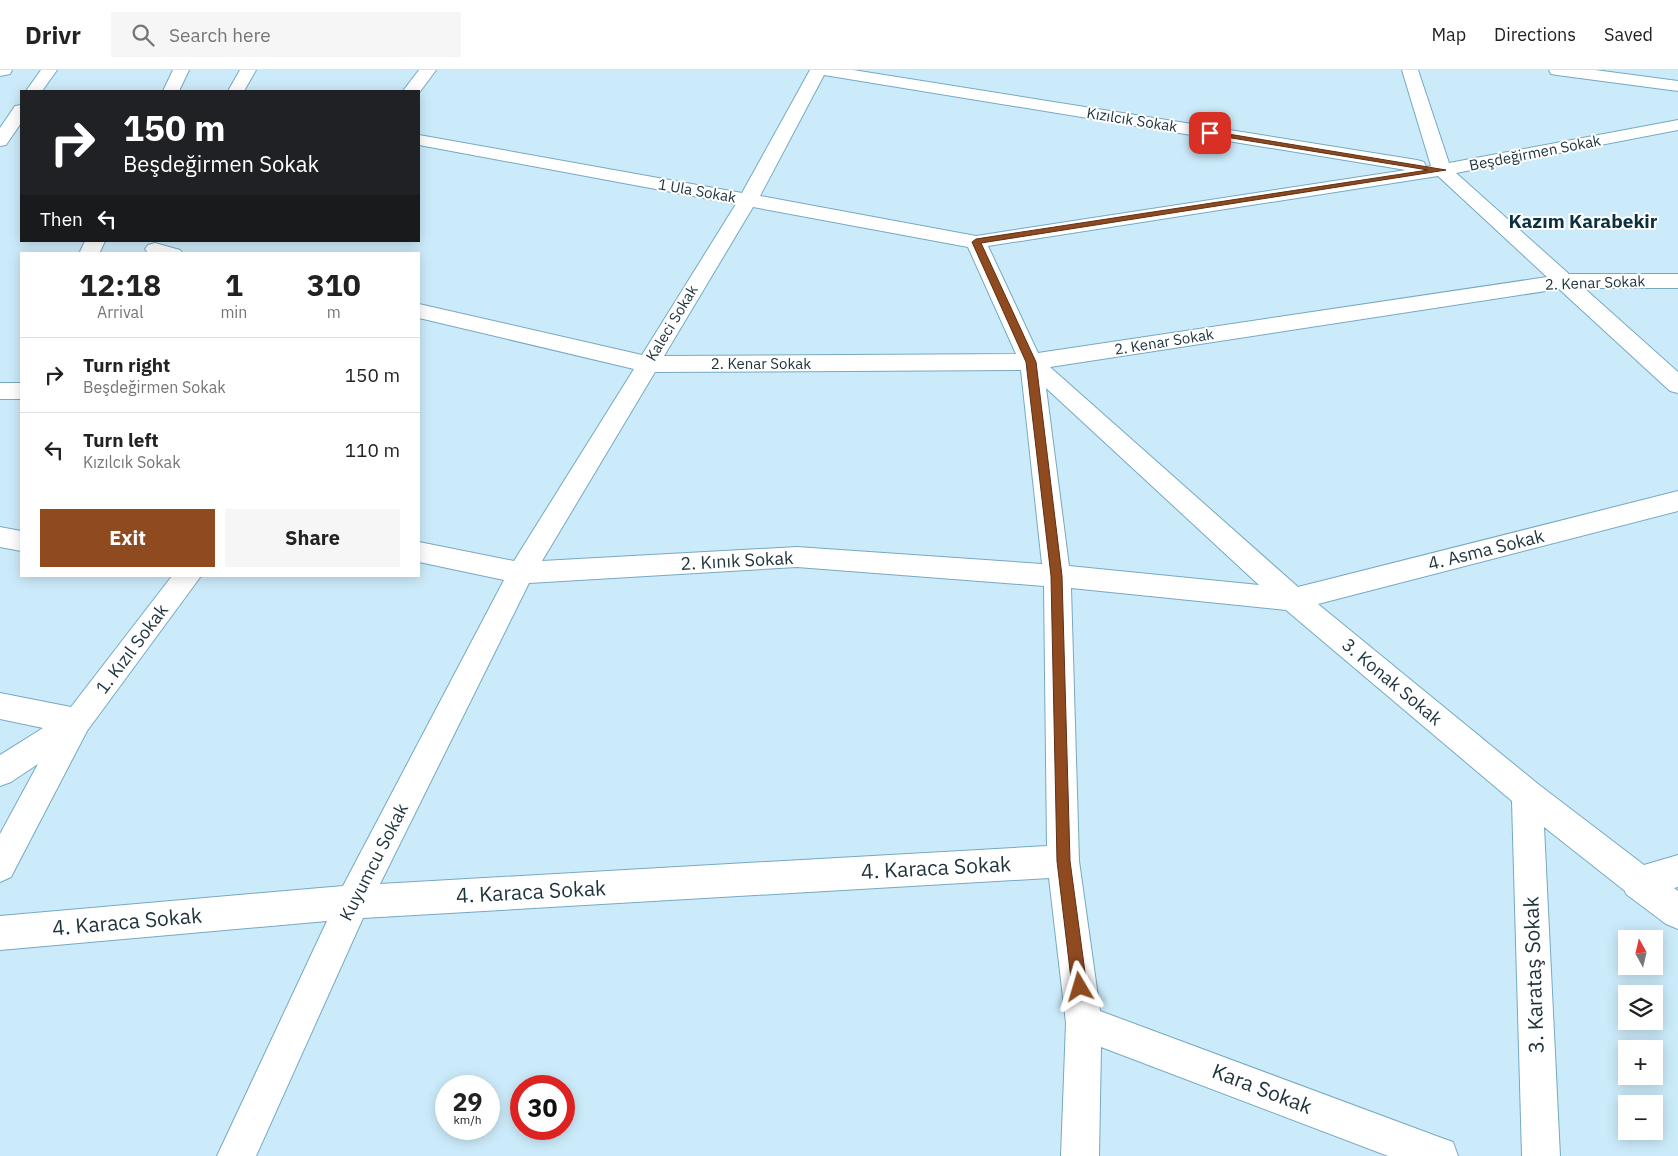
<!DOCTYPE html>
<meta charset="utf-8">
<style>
:root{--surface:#fff;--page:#f6f6f6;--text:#222;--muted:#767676;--line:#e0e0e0;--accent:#8f4a20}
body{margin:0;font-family:"IBM Plex Sans",sans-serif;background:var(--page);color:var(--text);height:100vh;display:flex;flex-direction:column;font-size:19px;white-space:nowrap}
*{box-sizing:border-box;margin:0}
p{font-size:16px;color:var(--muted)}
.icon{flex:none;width:28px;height:28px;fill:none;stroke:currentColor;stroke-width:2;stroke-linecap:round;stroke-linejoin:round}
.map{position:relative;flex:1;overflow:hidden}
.details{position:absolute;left:20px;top:182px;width:400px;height:325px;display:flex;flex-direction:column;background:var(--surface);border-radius:0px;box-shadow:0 2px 12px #0003}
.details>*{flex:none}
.top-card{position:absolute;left:20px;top:20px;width:400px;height:152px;border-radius:0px;box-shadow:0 2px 12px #0003;background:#202124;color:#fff;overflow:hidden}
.needle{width:32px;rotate:352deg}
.fabs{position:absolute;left:1618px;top:860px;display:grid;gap:10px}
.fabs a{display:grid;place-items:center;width:45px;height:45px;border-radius:0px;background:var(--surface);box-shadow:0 2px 12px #0003;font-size:25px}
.speed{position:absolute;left:435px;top:1005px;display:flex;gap:10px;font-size:25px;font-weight:700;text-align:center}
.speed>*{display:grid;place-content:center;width:65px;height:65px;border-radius:50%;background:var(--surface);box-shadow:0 2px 12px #0003;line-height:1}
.speed small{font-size:12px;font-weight:400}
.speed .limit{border:8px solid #d22;background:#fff;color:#111}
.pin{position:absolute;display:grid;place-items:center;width:42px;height:42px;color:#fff;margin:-21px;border-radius:10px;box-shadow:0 2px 8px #0006}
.me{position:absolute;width:55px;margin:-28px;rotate:353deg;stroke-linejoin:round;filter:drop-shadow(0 0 4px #0008)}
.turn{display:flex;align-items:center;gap:18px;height:105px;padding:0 20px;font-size:22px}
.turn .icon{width:65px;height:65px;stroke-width:2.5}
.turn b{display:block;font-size:35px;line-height:42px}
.then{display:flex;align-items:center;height:48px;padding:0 20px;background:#0003;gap:10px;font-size:19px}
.eta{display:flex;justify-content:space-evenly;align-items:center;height:85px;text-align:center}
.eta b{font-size:30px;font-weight:700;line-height:35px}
.primary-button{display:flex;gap:10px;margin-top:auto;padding:10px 20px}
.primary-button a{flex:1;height:58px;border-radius:0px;background:var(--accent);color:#fff;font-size:20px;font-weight:700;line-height:58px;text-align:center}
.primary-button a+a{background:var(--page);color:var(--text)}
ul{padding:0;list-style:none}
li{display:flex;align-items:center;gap:15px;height:75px;padding:0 20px;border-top:1px solid var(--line)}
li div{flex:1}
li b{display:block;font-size:19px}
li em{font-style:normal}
header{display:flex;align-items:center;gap:30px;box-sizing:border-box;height:70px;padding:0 25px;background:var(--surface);border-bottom:1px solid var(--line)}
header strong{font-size:24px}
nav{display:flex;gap:28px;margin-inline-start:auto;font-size:18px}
.search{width:350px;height:45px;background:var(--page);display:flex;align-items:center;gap:12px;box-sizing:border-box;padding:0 18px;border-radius:0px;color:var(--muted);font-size:19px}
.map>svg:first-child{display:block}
</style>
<header>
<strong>Drivr</strong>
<div class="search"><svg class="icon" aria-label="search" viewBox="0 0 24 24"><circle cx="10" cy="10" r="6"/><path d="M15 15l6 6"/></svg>Search here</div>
<nav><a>Map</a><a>Directions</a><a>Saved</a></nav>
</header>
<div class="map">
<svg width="1678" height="1086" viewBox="0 0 1678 1086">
<rect width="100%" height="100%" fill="#ccebfa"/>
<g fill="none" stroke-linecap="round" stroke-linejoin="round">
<g stroke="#76a9c1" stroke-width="2">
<path id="minor" d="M0,0H12L10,4L0,6Z
M41,0H57L42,21H26Z
M173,0H189L179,21H163Z
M240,0H256L244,21H228Z
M419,0H436L419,23L403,21Z
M810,0H853L1417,90L1424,92L1426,97L1431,96L1402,0H1418L1449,93L1678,50V60L1456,103L1569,204H1678V218H1584L1678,302V323L1670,321L1559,219L1050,297L1298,517L1678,421V441L1318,534L1538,714L1644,795L1678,785V817L1674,818L1678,821V859L1666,854L1626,824L1625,821L1544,757L1560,1086H1522L1512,731L1286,540L1071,518L1079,791L1100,941L1439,1067L1453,1072L1458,1086H1388L1101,977L1099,1086H1061L1066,953L1049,808L363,848L256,1086H217L327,851L0,880V846L343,816L504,510L419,492V472L514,491L634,299L419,248V234L642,285L736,134L419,75V65L742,123ZM824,5L1406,100L976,166L760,126ZM1438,106L1547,207L1038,283L988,176ZM753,137L968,177L1016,284L664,286ZM1021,300L1042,494L797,477L542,491L655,302ZM1046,318L1259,515L1069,496ZM797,497L1044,516L1047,776L380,814L529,513Z
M1549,0H1595L1678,11V21L1557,5L1551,4Z
M21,35V53L6,75L0,76V58L15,36Z
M85,171H105L99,184H79Z
M155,173L180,180L183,184L148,183L145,179L148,175Z
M0,313H21V329H0Z
M0,457L21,461V481L0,477Z
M172,506H201L87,661L11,807L0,812V764L38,694L11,712L0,716V685L43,658L0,649V623L71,637Z"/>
</g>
<use href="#minor" fill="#fff" fill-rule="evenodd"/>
</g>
<path fill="#8f4a20" stroke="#5d3015" d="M1210,61L1446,100L981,173L1036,292L1062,506L1070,791L1087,917L1085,922L1080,924L1075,922L1072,917L1057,791L1051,506L1026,292L972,172L976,169L1428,100L1207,64L1206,63Z"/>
<g text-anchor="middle" stroke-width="4" stroke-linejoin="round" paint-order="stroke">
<g font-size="15" fill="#1e333c" stroke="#fff">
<text transform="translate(1132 50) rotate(9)" y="5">Kızılcık Sokak</text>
<text transform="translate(1535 83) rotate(-11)" y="5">Beşdeğirmen Sokak</text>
<text transform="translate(697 121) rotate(10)" y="5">1 Ula Sokak</text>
<text transform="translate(1595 213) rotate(-2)" y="5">2. Kenar Sokak</text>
<text transform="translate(672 253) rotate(-59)" y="5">Kaleci Sokak</text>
<text transform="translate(1164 272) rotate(-9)" y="5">2. Kenar Sokak</text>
<text x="761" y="299">2. Kenar Sokak</text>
</g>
<g font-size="18" fill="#1e333c" stroke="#fff">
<text transform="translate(1486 480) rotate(-14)" y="6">4. Asma Sokak</text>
<text transform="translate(737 491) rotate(-3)" y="6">2. Kınık Sokak</text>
<text transform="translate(132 579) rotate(-53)" y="6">1. Kızıl Sokak</text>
<text transform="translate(1392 612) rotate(40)" y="6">3. Konak Sokak</text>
<text transform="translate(374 792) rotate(-63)" y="6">Kuyumcu Sokak</text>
</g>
<g font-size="19" font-weight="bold" fill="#093141" stroke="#fff">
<text x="1583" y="158">Kazım Karabekir</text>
</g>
<g font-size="21" fill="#1e333c" stroke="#fff">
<text transform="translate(936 798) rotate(-3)" y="7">4. Karaca Sokak</text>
<text transform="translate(531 822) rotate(-3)" y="7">4. Karaca Sokak</text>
<text transform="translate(127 852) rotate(-5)" y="7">4. Karaca Sokak</text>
<text transform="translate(1534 905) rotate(-92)" y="7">3. Karataş Sokak</text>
<text transform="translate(1262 1019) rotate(21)" y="7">Kara Sokak</text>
</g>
</g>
</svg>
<div class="fabs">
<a><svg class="needle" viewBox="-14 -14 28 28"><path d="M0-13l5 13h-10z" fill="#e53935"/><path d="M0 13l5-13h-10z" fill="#767676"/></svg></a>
<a><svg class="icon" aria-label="layers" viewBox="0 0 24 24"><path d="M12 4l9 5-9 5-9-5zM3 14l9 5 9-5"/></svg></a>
<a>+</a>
<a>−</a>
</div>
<div class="speed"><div>29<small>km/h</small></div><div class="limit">30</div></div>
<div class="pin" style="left:1210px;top:63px;background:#d93025"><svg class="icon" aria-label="arrive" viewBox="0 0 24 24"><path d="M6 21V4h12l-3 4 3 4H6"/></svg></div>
<svg class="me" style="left:1080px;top:917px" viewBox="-20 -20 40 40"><path d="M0-17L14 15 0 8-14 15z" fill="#8f4a20" stroke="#fff" stroke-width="4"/></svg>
<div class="top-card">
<div class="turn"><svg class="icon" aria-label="right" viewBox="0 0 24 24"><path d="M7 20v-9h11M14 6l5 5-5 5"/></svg><div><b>150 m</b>Beşdeğirmen Sokak</div></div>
<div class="then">Then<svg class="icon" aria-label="left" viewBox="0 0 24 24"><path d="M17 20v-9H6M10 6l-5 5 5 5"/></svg></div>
</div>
<section class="details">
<div class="eta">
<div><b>12:18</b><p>Arrival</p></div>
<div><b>1</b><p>min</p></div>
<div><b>310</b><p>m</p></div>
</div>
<ul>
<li><svg class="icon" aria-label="right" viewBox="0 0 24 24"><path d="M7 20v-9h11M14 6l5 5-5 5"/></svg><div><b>Turn right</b><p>Beşdeğirmen Sokak</p></div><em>150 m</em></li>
<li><svg class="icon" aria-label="left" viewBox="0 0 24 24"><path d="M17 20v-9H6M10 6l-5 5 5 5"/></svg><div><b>Turn left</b><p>Kızılcık Sokak</p></div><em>110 m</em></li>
</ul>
<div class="primary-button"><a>Exit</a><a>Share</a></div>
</section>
</div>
